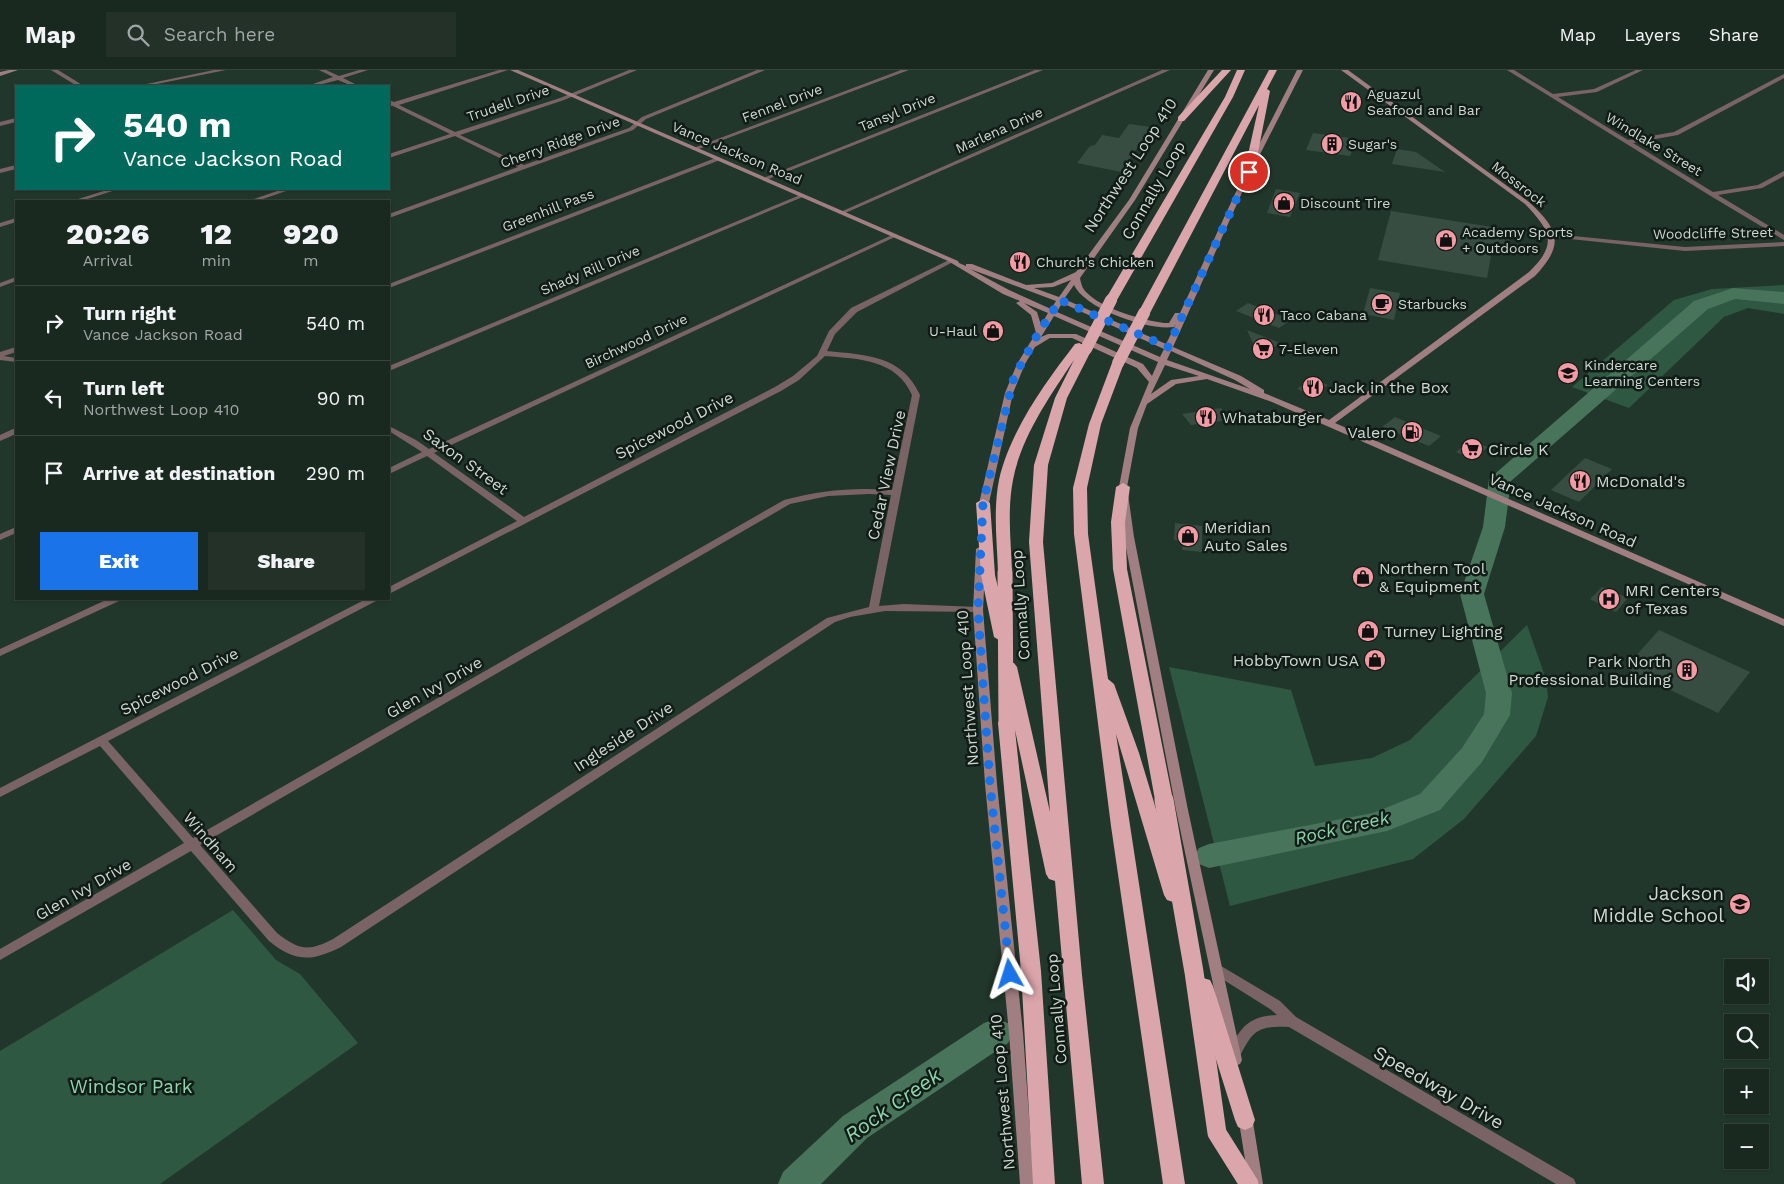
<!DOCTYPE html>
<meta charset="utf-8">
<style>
:root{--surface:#1a2920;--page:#233129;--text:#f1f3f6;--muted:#9fa6a5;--line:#38453e;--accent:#1a73e8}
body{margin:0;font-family:"Work Sans",sans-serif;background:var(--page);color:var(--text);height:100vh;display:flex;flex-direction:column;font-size:19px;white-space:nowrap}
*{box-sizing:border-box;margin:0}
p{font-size:16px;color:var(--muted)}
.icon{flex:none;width:28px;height:28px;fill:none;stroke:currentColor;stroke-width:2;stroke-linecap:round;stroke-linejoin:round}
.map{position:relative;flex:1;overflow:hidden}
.side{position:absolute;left:15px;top:130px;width:375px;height:400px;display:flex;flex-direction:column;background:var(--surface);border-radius:0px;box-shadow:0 1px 4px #0004,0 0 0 1px var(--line)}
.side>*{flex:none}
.top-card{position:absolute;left:15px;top:15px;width:375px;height:105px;border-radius:0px;box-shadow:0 1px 4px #0004,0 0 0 1px var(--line);background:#00695c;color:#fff;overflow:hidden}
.tools{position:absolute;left:1724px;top:889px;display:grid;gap:10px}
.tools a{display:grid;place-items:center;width:45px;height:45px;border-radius:0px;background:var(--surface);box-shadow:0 1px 4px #0004,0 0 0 1px var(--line);font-size:25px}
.pin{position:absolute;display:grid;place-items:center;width:42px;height:42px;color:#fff;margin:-21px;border:2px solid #fff;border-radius:50%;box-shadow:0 1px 5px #0007}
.me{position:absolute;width:55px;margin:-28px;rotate:354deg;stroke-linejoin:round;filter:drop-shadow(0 0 4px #0008)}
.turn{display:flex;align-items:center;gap:18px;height:105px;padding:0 25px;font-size:22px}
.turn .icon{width:65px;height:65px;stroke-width:2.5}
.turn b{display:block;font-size:35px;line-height:42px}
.eta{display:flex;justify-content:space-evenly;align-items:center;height:85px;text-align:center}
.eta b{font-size:30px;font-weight:800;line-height:35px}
.button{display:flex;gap:10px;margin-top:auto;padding:10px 25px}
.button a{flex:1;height:58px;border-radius:0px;background:var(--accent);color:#fff;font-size:20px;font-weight:800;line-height:58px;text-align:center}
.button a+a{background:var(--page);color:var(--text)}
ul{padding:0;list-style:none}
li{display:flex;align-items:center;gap:15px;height:75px;padding:0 25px;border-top:1px solid var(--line)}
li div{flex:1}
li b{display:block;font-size:19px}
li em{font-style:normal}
header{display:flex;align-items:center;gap:30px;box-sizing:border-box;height:70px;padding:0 25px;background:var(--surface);border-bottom:1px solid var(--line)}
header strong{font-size:24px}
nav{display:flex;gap:28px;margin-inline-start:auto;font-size:18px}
.search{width:350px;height:45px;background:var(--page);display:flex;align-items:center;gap:12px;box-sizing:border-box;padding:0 18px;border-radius:0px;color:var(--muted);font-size:19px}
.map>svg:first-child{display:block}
</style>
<header>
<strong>Map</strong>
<div class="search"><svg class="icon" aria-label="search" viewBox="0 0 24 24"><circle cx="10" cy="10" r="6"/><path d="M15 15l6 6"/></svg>Search here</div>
<nav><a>Map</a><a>Layers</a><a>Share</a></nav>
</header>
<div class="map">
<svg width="1784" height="1114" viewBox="0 0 1784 1114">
<rect width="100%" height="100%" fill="#22372b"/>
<path fill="#2e5841" d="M1784,215V244L1748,238L1724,247L1629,338L1572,317L1674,230L1712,219Z
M1527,555L1546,609L1548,627L1536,666L1464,749L1413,789L1230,836L1169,597L1291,620L1315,696L1372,688L1410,670Z
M233,840L276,890L300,904L358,973L160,1114H0V981Z"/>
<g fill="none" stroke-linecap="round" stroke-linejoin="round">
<path fill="#48745c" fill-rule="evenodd" d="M1733,218L1784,222V234L1735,229L1708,239L1511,411L1505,457L1484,524L1512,623L1510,645L1482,692L1440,740L1387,761L1209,798L1199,794L1194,786L1199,778L1209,774L1373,743L1420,724L1462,678L1484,644L1486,623L1460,524L1483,457L1489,409L1694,231Z
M996,949L1008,953L1013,963L1008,973L867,1068L821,1114H778L783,1102L843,1046L984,953Z"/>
</g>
<path fill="#374d41" d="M1129,54L1151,57L1121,102L1077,93L1090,76L1095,75L1102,65L1119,68Z
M1313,63L1357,69L1350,86L1306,80Z
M1397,79L1416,82L1445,102L1392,94Z
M1276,119L1300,123L1290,147L1267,143Z
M1391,141L1511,160L1507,182L1492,180L1487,208L1378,190Z
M1370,218L1400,223L1394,250L1363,244Z
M1248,233L1291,250L1279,258L1236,241Z
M1247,260L1280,273L1259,287Z
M1312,308L1328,315L1313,325L1297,319Z
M1221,338L1229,350L1191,355L1182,344Z
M1395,347L1441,366L1429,376L1382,357Z
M1470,370L1488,377L1473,389L1456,382Z
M1585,388L1612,399L1579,432L1551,420Z
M1175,453L1202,456V482L1182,480L1183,471L1174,470Z
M1602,517L1628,528L1616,542L1590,529Z
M1659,560L1750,602L1718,643L1625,598Z"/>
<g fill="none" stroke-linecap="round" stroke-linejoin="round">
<path fill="#796365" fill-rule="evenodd" d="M51,0H58L84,16H77Z
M214,0H226L147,16H137Z
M319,0H326L339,6L359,0H368L343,8L359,16H352L338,10L315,16H307L333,7Z
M499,0H508L399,35L455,62L560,28L629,0H637L564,30L460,65L524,95L629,58L642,47L757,0H765L646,49L633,60L389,148V144L518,97L455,66L389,88V84L450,64L393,36H390L389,30L394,32Z
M901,0H909L696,80L691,79Z
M1035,0H1043L766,110L761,109Z
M1162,0H1170L843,144L838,143Z
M1507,0H1514L1553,24L1594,19L1636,0H1643L1597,22L1558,27L1628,70L1674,62L1784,4V8L1678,65L1633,73L1713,122L1758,115L1784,101V106L1762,118L1718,125L1784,165V170L1709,125Z
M16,48V52L0,56V52Z
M718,87L720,88V90L389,218V214Z
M16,95V99L0,103V99Z
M110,119H119L81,131H72Z
M283,119H292L257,131H248Z
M800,125L805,126L389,301V296Z
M16,148V152L0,157V153Z
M1553,164L1685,177L1784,172V176L1685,181L1551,167V165Z
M892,165L897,166L434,383L524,447L775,317L793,306L817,286L829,261L851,238L949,190H953V192L857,242L835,264L827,281C866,285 902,285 920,325L879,536L904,534L978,537L983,540L981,542L885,541L850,547L835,552L341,877C311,892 295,892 269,871L191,781L0,890V879L184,773L100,676L0,727V718L366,529H378L376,531L108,671L193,768L784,430C820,420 855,417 892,420L912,325C896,289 859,289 825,286L799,310L781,321L389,524V517L517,451L427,386L389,404V398L422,382L389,361V356L416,370L429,379ZM869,424L891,425L869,537L827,548L333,869C308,882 299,880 277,863L200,775L790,434L828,426Z
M16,207V211L0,217V213Z
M16,277V282L4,286L16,288V292L0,290V282Z
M13,359H16V364L0,371V365Z
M16,457V463L0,470V464Z
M108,529H121L119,531L0,586V579Z
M1216,893L1280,931L1296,947L1574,1109L1576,1114H1556L1289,957C1257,956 1253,960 1239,988L1234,990L1229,988L1227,984L1229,980C1241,957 1249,946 1277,945L1270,939L1211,902L1210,898L1211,894Z"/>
<path fill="#a07e81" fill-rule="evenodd" d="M9,0H18L0,6V2Z
M510,0H518L958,191L959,193L966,196V194H972L1026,215L1052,213L1076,202L1129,130L1208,0H1214L1135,130L1080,208C1081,213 1082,218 1086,222C1102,239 1142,250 1164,253H1169L1175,243H1180L1247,98L1297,0H1303L1253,98L1173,277L1241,306L1264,320V323L1329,350L1529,202C1558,174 1551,161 1525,134L1341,0H1348L1529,132C1559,160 1565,174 1535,206L1335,353L1784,549V556L1272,332L1207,309L1176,314L1147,334L1138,358L1127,417L1134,467L1188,740L1242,990L1240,994L1235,996L1230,994L1176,740L1124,467L1119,417L1130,358L1149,312L1137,298L1072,268H1050L1035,277L1025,294L1013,323L987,442L982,445L979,444L977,442L1005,323L1017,294L1036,263L1031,245L1016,233L1020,231L1003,224L948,191ZM970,199L1056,231L1051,239L1009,220ZM1071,210L1059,227L1034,218L1053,217ZM1074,215C1085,239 1149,261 1174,257L1176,254L1166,274L1064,229ZM1024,233L1048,243L1041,255L1037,242ZM1062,233L1164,279L1160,287L1057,242ZM1054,246L1158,292L1152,306L1143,294L1076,264H1048L1041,267ZM1171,281L1235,310L1250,319L1167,290ZM1165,295L1199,306L1171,310L1151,324Z
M981,476L986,479L983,540L997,714L1023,963L1034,1114H1020L1009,963L985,714L973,540L976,479Z
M1245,1040L1250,1041L1252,1046L1263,1114H1249L1238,1046L1240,1041Z"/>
<path fill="#daa5ab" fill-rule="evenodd" d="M1222,0H1231L1184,51H1178V47Z
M1237,0H1245L1233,27L1117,230L1115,232H1107L1105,230L1225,27Z
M1269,0H1277L1267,19L1270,21L1255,98L1250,101L1245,98L1259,35L1150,243L1148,245H1140L1138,243Z
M1079,273L1092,279L1067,328L1048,395L1043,472L1082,905L1104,1114H1082L1055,811L1049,809L1046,804L1015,660L1041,901L1055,1114H1033L1021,901L998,653L1000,649L1006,647L1013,651L1001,597L1004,593H1014L1017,597L1050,742L1029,472L1034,395L1055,328L1074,290C1050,326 1021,367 1013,410C1007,440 1011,472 1012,502L1005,506L998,502C997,472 993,440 999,410C1010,361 1045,313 1075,274Z
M1118,289L1124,293L1101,354L1087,418L1088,464L1108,609L1114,614L1139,683L1182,825L1179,830L1173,832L1167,830L1164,825L1116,664L1185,1114H1163L1111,756L1074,464L1073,418L1089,354L1112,293Z
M1123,413L1130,417L1125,452L1127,499L1173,730L1170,735L1164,736L1158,735L1155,730L1113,499L1111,452L1116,417Z
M983,429L990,433L995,505L1010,567L1002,572L994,567L981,505L976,433Z
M1203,908L1210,910L1213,916L1255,1050L1252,1057L1245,1060L1238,1057L1235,1050L1193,916L1196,910Z"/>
<path stroke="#daa5ab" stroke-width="12" d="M1086,279L1111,230
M1118,293L1144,243"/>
<path stroke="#daa5ab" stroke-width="15" d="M1005,502L1006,653"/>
<path stroke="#daa5ab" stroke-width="19" d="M1164,730L1194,902L1217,1063L1249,1114"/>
</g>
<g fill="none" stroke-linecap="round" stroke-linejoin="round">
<path stroke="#1a73e8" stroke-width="9" stroke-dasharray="0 16.2" d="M1010,904L990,714L978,540L983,433L1014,307L1039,262L1060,230L1168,277L1249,102"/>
</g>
<defs>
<g id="restaurant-disc" transform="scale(1.125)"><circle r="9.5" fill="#f49aa5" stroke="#121c16"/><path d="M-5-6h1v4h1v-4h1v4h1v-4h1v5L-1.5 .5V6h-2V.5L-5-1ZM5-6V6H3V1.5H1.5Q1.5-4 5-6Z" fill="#111"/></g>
<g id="building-disc" transform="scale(1.125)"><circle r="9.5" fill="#f49aa5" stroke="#121c16"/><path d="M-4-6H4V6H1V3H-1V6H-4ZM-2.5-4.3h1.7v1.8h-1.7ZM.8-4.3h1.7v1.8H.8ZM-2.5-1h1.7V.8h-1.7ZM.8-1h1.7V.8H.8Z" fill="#111"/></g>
<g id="shop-disc" transform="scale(1.125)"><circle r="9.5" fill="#f49aa5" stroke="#121c16"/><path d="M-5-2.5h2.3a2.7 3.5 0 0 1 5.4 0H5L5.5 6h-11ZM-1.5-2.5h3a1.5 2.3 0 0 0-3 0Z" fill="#111"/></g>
<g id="cafe-disc" transform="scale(1.125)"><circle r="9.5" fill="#f49aa5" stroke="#121c16"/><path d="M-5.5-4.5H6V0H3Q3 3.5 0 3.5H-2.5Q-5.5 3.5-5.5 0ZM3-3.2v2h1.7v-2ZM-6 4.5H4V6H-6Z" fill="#111"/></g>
<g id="supermarket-disc" transform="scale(1.125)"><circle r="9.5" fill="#f49aa5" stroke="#121c16"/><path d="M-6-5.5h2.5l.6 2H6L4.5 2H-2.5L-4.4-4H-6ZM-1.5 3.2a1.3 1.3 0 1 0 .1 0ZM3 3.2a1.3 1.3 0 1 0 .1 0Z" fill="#111"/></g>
<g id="school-disc" transform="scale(1.125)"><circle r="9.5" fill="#f49aa5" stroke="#121c16"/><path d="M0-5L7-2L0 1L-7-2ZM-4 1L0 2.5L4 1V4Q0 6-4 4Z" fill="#111"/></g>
<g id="fuel-disc" transform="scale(1.125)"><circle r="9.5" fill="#f49aa5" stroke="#121c16"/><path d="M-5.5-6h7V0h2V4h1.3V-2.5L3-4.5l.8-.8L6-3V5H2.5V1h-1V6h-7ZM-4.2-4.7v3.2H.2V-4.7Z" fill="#111"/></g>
<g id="hospital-disc" transform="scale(1.125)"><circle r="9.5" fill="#f49aa5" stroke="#121c16"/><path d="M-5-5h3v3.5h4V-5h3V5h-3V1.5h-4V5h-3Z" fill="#111"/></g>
</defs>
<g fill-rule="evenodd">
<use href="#restaurant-disc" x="1351" y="32"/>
<use href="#building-disc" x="1332" y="74"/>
<use href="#shop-disc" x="1284" y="133"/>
<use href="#shop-disc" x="1446" y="170"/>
<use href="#restaurant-disc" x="1020" y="192"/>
<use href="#cafe-disc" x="1382" y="234"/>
<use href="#restaurant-disc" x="1264" y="245"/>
<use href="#shop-disc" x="993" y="261"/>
<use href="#supermarket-disc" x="1263" y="279"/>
<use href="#school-disc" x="1568" y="303"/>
<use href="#restaurant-disc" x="1313" y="317"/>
<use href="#restaurant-disc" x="1206" y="347"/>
<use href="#fuel-disc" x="1412" y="362"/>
<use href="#supermarket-disc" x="1472" y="379"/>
<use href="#restaurant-disc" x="1580" y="411"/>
<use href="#shop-disc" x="1188" y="466"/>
<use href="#shop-disc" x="1363" y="507"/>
<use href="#hospital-disc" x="1609" y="529"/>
<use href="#shop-disc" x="1368" y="561"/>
<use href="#shop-disc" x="1375" y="590"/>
<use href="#building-disc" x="1687" y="600"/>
<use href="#school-disc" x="1740" y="834"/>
</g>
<g text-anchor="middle" stroke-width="5" stroke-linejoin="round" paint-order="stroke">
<g font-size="14" fill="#cdd9d1" stroke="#121c16" text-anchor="start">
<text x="1367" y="29">Aguazul<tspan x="1367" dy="16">Seafood and Bar</tspan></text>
<text x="1348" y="79">Sugar's</text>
<text x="1300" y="138">Discount Tire</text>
<text x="1462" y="167">Academy Sports<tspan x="1462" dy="16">+ Outdoors</tspan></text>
<text x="1036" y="197">Church's Chicken</text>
<text x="1398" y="239">Starbucks</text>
<text x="1280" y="250">Taco Cabana</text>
<text x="977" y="266" text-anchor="end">U-Haul</text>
<text x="1279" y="284">7-Eleven</text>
<text x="1584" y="300">Kindercare<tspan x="1584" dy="16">Learning Centers</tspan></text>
</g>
<g font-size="14" fill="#cdd9d1" stroke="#121c16">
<text transform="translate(508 33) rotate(-19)" y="5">Trudell Drive</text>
<text transform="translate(782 33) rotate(-21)" y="5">Fennel Drive</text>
<text transform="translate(897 42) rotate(-22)" y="5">Tansyl Drive</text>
<text transform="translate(999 60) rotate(-24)" y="5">Marlena Drive</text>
<text transform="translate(560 72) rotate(-20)" y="5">Cherry Ridge Drive</text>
<text transform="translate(1654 74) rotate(31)" y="5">Windlake Street</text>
<text transform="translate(737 83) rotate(23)" y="5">Vance Jackson Road</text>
<text transform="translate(1519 114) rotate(38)" y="5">Mossrock</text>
<text transform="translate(548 140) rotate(-21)" y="5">Greenhill Pass</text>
<text transform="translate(1713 163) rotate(-1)" y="5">Woodcliffe Street</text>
<text transform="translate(590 200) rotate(-23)" y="5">Shady Rill Drive</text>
<text transform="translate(636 271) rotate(-25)" y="5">Birchwood Drive</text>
</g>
<g font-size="16" fill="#cdd9d1" stroke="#121c16">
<text transform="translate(1130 95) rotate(-57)" y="6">Northwest Loop 410</text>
<text transform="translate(1153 120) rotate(-60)" y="6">Connally Loop</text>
<text transform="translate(674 355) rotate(-27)" y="6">Spicewood Drive</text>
<text transform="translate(466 391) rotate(36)" y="6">Saxon Street</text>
<text transform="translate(886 405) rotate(-78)" y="6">Cedar View Drive</text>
<text transform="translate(1563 440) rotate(24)" y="6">Vance Jackson Road</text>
<text transform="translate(1020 535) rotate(-94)" y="6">Connally Loop</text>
<text transform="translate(179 611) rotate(-27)" y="6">Spicewood Drive</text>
<text transform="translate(434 617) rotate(-30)" y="6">Glen Ivy Drive</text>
<text transform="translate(967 618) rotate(-94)" y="6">Northwest Loop 410</text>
<text transform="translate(623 666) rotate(-33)" y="6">Ingleside Drive</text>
<text transform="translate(211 772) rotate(49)" y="6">Windham</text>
<text transform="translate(83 819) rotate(-30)" y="6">Glen Ivy Drive</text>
<text transform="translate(1056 939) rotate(-95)" y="6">Connally Loop</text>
<text transform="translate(1002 1022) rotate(-95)" y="6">Northwest Loop 410</text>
</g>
<g font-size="16" fill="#cdd9d1" stroke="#121c16" text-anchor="start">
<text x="1329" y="323">Jack in the Box</text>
<text x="1222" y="353">Whataburger</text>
<text x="1396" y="368" text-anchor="end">Valero</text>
<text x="1488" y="385">Circle K</text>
<text x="1596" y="417">McDonald's</text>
<text x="1204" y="463">Meridian<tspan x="1204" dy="18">Auto Sales</tspan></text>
<text x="1379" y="504">Northern Tool<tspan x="1379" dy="18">&amp; Equipment</tspan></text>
<text x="1625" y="526">MRI Centers<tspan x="1625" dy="18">of Texas</tspan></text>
<text x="1384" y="567">Turney Lighting</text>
<text x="1359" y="596" text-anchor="end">HobbyTown USA</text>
<text x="1671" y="597" text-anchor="end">Park North<tspan x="1671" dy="18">Professional Building</tspan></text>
</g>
<g font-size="18" font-style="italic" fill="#8cd4ac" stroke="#121c16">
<text transform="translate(1342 758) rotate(-13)" y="6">Rock Creek</text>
</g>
<g font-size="19" fill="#cdd9d1" stroke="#121c16" text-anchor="end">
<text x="1724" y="830">Jackson<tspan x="1724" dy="22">Middle School</tspan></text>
</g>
<g font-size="19" fill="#8dd5ac" stroke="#121c16">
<text x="131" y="1023">Windsor Park</text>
</g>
<g font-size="19" fill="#cdd9d1" stroke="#121c16">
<text transform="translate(1439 1017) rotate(30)" y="7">Speedway Drive</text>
</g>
<g font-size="21" font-style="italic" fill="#8cd4ac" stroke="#121c16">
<text transform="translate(893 1035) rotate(-35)" y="7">Rock Creek</text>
</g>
</g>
</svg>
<div class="tools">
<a><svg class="icon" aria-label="sound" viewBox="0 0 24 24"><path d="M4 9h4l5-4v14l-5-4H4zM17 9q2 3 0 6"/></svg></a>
<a><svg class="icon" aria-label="search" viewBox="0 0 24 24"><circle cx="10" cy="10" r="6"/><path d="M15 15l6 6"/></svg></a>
<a>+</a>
<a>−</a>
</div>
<div class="pin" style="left:1249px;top:102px;background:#d93025"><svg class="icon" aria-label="arrive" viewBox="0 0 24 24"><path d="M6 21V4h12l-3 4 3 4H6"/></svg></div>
<svg class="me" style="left:1010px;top:904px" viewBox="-20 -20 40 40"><path d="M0-17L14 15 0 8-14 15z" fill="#1a73e8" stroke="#fff" stroke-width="4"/></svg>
<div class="top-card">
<div class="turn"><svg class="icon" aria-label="right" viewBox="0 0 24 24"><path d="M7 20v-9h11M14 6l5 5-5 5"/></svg><div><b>540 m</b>Vance Jackson Road</div></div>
</div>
<section class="side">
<div class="eta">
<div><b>20:26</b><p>Arrival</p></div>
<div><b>12</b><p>min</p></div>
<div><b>920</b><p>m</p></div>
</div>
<ul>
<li><svg class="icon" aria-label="right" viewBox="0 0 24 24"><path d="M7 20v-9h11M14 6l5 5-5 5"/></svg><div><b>Turn right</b><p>Vance Jackson Road</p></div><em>540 m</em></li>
<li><svg class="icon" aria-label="left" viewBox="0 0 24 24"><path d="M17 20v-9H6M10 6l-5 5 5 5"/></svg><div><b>Turn left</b><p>Northwest Loop 410</p></div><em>90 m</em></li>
<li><svg class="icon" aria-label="arrive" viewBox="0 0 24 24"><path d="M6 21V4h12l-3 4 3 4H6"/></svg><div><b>Arrive at destination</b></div><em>290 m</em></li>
</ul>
<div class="button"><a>Exit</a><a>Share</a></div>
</section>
</div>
